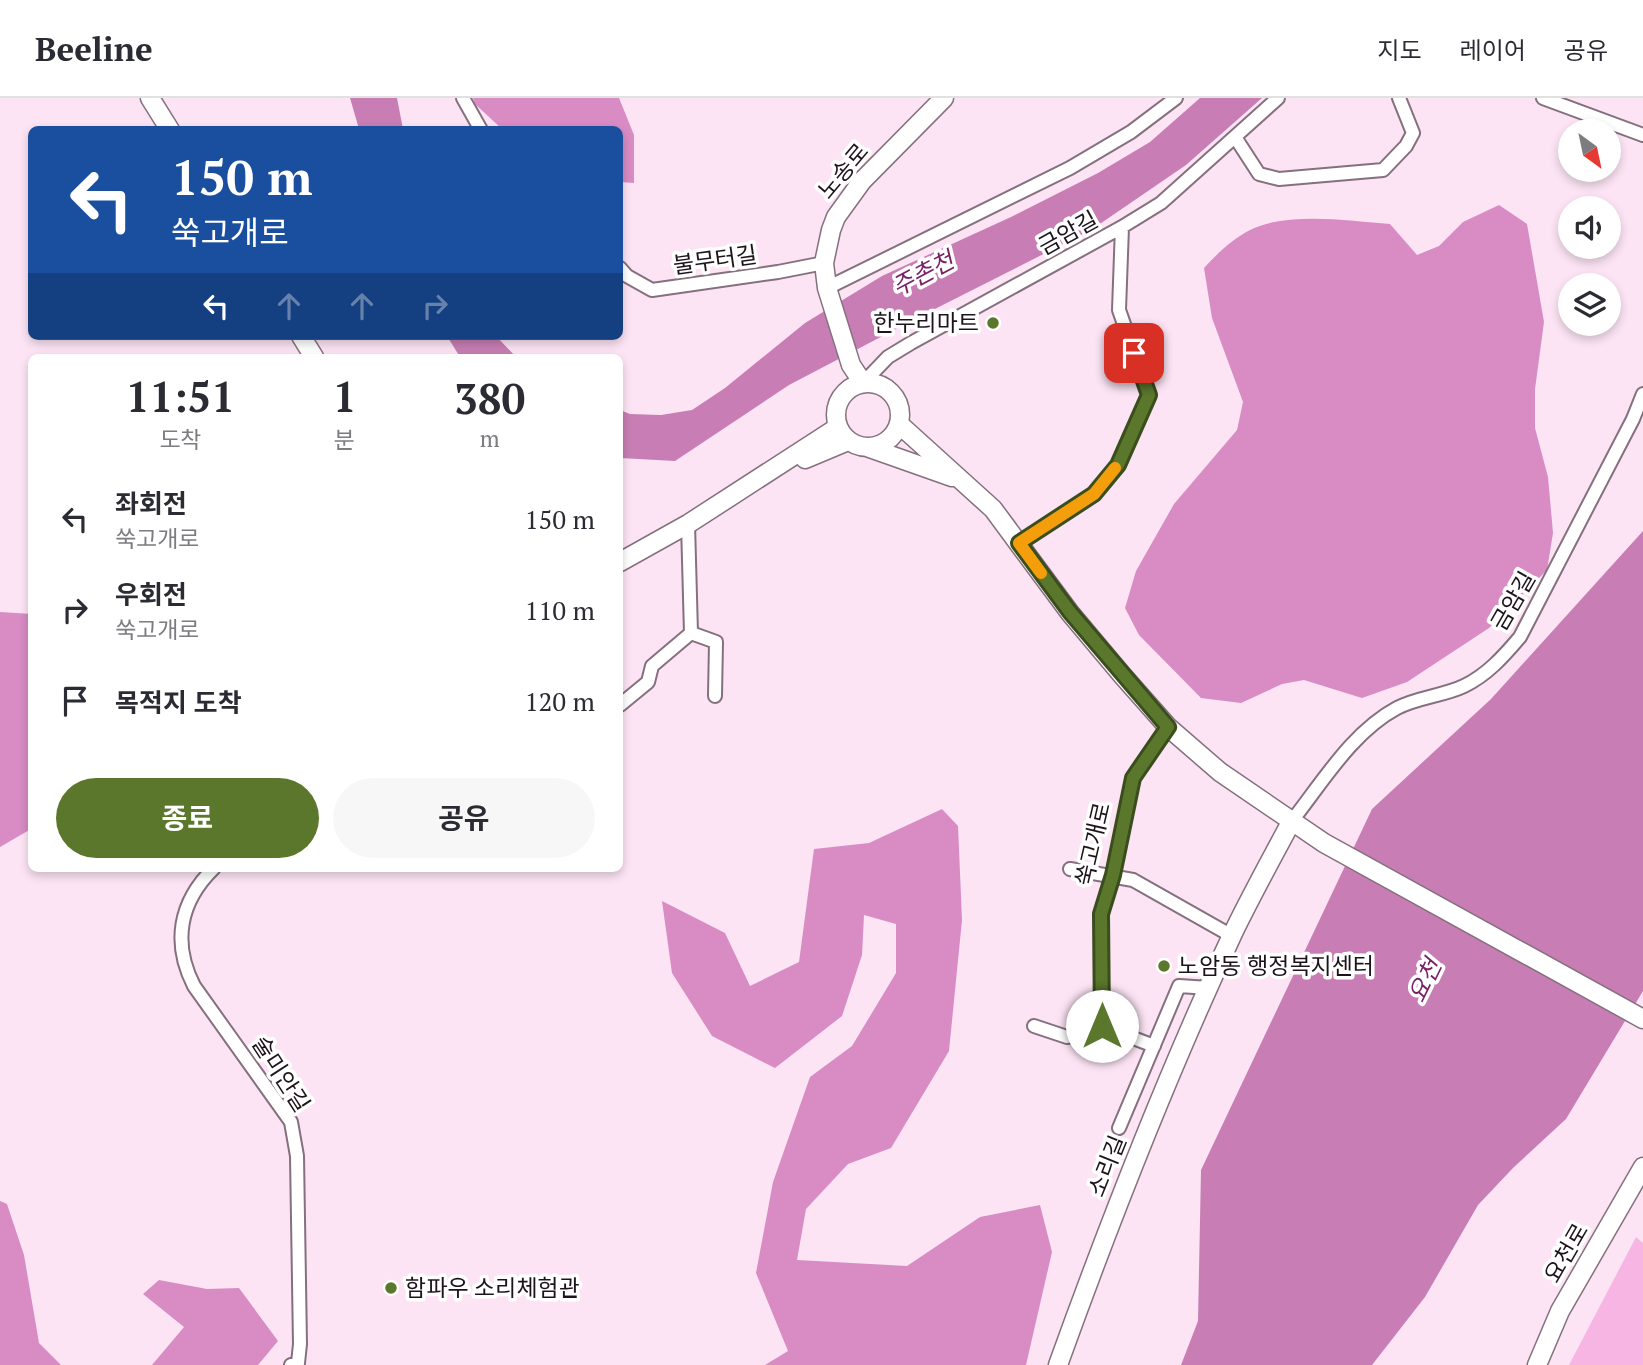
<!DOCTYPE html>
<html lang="ko">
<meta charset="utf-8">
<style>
:root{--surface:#fff;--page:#f7f7f7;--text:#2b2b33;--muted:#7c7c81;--line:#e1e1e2;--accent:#5a772c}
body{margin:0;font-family:"PT Serif","Noto Sans KR",serif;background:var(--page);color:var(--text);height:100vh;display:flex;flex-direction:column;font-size:26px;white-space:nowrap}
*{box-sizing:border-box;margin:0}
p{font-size:23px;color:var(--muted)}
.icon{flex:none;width:38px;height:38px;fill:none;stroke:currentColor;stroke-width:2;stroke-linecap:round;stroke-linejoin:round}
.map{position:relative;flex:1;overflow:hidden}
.drawer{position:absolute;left:28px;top:256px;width:595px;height:518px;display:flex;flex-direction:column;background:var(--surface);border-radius:10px;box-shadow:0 4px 10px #0003}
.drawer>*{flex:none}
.banner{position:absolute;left:28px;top:28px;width:595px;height:214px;border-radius:10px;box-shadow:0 4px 10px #0003;background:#1a4fa0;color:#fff;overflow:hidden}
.needle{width:46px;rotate:147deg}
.buttons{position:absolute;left:1558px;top:21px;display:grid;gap:14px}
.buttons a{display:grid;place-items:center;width:63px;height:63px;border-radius:50%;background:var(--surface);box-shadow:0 4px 10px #0003;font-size:35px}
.pin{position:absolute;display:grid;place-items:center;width:60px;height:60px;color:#fff;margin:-30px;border-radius:14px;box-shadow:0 4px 10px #0006}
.me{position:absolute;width:77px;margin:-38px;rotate:0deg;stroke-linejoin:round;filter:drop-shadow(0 0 5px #0008)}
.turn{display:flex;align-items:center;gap:24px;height:147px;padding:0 28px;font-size:32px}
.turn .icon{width:91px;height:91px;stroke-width:2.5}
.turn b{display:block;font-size:49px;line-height:60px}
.lanes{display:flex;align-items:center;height:66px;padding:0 28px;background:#0003;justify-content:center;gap:35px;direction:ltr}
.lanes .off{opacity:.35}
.eta{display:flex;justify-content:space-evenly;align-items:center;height:119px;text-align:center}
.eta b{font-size:42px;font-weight:700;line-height:49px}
.cta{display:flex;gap:14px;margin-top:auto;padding:14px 28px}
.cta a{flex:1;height:80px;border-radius:42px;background:var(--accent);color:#fff;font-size:28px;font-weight:700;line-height:80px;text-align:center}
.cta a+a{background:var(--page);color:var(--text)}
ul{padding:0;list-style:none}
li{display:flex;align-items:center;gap:21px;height:91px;padding:0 28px}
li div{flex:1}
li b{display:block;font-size:26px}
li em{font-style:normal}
header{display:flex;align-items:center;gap:42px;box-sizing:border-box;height:98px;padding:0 35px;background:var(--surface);border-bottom:2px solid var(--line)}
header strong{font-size:33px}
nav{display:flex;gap:38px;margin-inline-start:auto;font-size:24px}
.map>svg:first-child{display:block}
</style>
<header>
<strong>Beeline</strong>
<nav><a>지도</a><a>레이어</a><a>공유</a></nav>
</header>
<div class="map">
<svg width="1643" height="1267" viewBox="0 0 1643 1267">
<rect width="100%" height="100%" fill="#fce4f4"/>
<path fill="#f7b5e4" d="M1636,1139L1643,1145V1267H1569Z"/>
<path fill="#d88cc3" d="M473,0H619L634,37V85L620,84V32L502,31L475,6Z
M1499,107L1527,126L1544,224L1535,291V330L1548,379L1553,435L1547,472L1489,530L1407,584L1362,600L1304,582L1282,586L1241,605L1201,600L1139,537L1125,510L1136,473L1174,406L1237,332L1243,304L1212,220L1204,170C1218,155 1231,142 1250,132C1287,113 1350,123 1390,126L1417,157L1439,148L1463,124Z
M0,514L32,516L31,731L0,749Z
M942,711L958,728L962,822L949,953L891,1050L848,1066L806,1111L797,1162L907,1168L980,1119L1040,1107L1052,1154L1026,1267H765L788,1253L756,1175L773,1084L810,979L852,948L896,875V826L864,817L862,857L842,918L775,970L712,938L672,875L662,803L725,835L750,888L799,864L814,751L869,745Z
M0,1103L7,1106L24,1157L39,1245L61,1267H0Z
M159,1182L207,1191L239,1190L278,1243L258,1267H152L184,1229L143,1196Z"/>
<path fill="#c87eb4" d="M350,0H397L403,31H359Z
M1200,0H1262L1186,67L1091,132L917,220L789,287L675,363L620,360V312L630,316L661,317L692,312L725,290L805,225L882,178L1011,119L1098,75L1150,44Z
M447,238H496L516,259H460Z
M1643,433V893L1566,1021L1513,1070L1478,1107L1425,1199L1372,1267H1181L1198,1223L1201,1072L1372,711L1491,601Z"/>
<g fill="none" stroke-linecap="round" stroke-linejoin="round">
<g stroke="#85707e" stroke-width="16">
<path id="street" d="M463,0L481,32
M1543,0L1643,37
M1235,39L1259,76L1279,81L1383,72L1406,48L1413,35L1399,0
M620,170L627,178L652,192L778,174L824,165
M827,190L1070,70L1131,34L1176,0
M863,285L888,259L911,245L1122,129L1161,105L1278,0
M688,426L691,535L716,544L715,598
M1019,445L1094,396L1118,367L1149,297L1119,212L1122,129
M620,607L648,584L652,568L691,535
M1291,724C1322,685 1352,634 1397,610C1418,599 1443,598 1464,588C1487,577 1504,558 1520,539L1633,321L1643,296
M214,770C179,804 172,845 194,888L291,1024L297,1058L300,1246L298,1265L291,1267
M1070,771L1133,782L1232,838
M1034,928L1067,939L1102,928L1154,948
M1102,928L1101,816L1113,777L1133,680L1168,629
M1119,1030L1179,888L1209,890"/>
</g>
<g stroke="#85707e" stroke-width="21">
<path id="secondary" d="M150,0L170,32
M301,238L314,259
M863,285L851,267L827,190L824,165L831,132L836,119L862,83L944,0
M836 317a32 32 0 1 1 64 0a32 32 0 1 1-64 0Z
M899,326L993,411L1070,515L1122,577L1168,629L1220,674L1324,745L1643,921
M867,349L952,379
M805,361L848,343
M620,464L688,426L838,329
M1058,1267C1111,1120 1168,974 1234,833C1252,796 1272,760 1291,724
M1537,1267L1560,1213L1643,1069"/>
</g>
<use href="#street" stroke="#fff" stroke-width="12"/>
<use href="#secondary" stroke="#fff" stroke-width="18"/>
</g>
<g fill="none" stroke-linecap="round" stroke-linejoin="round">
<g stroke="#3a4d1d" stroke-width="18">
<path id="route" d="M1102,928L1101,816L1113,777L1133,680L1168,629L1070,514L1019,445L1094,396L1118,367L1149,297L1134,255"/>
</g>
<use href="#route" stroke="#5a772c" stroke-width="12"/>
<path stroke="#f59e0b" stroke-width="12" d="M1041,475L1019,445L1094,396L1115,370"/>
</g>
<g fill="#5a772c" stroke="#fff" stroke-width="2.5">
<circle cx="993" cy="225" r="7"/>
<circle cx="1164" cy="868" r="7"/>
<circle cx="391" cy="1190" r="7"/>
</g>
<g text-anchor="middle" stroke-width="7" stroke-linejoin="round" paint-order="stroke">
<g font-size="23" fill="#1c141a" stroke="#fff">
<text transform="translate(843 73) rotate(-50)" y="8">노송로</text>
<text transform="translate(1068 135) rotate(-29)" y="8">금암길</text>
<text transform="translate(715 162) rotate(-8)" y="8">불무터길</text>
<text transform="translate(1513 503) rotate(-60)" y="8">금암길</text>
<text transform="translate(1093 746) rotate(-77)" y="8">쑥고개로</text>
<text transform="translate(281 976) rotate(57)" y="8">술미안길</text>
<text transform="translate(1107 1068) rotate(-68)" y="8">소리길</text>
<text transform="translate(1566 1155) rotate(-60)" y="8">요천로</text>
</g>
<g font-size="23" fill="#1c141a" stroke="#fff" text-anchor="start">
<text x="979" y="233" text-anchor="end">한누리마트</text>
<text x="1178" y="876">노암동 행정복지센터</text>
<text x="405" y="1198">함파우 소리체험관</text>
</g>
<g font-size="24" font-style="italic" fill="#792167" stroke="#fff">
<text transform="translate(923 176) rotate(-28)" y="8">주촌천</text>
<text transform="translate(1425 883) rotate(-64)" y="8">요천</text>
</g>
</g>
</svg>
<div class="buttons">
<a><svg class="needle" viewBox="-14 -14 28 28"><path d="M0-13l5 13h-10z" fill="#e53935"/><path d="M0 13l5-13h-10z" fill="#7c7c81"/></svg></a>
<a><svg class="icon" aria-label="sound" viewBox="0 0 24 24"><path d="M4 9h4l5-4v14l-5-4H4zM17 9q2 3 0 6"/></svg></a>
<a><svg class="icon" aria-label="layers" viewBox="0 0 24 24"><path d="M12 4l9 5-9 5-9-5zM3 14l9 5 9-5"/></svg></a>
</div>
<div class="pin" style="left:1134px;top:255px;background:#d93025"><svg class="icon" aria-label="arrive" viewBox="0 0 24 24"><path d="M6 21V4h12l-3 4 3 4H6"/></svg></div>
<svg class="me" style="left:1102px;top:928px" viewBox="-20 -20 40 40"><circle r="19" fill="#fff"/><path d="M0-13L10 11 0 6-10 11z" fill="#5a772c"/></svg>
<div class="banner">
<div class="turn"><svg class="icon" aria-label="left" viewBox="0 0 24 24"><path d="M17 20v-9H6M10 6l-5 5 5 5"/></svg><div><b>150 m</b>쑥고개로</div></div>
<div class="lanes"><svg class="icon" aria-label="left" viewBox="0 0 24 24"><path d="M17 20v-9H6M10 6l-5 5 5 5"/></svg><svg class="icon off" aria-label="ahead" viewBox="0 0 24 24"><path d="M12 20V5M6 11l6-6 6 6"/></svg><svg class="icon off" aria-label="ahead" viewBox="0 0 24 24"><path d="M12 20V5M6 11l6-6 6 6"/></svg><svg class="icon off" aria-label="right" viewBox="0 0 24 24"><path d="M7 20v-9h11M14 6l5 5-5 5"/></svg></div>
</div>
<section class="drawer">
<div class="eta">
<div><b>11:51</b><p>도착</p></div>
<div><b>1</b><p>분</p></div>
<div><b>380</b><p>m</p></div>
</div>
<ul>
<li><svg class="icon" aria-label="left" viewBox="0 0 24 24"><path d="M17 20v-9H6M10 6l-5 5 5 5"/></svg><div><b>좌회전</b><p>쑥고개로</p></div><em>150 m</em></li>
<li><svg class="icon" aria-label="right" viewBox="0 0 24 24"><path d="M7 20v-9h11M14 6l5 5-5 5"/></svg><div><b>우회전</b><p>쑥고개로</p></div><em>110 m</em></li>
<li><svg class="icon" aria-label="arrive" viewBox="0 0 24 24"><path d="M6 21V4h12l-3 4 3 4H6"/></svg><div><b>목적지 도착</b></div><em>120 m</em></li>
</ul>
<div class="cta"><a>종료</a><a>공유</a></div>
</section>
</div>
